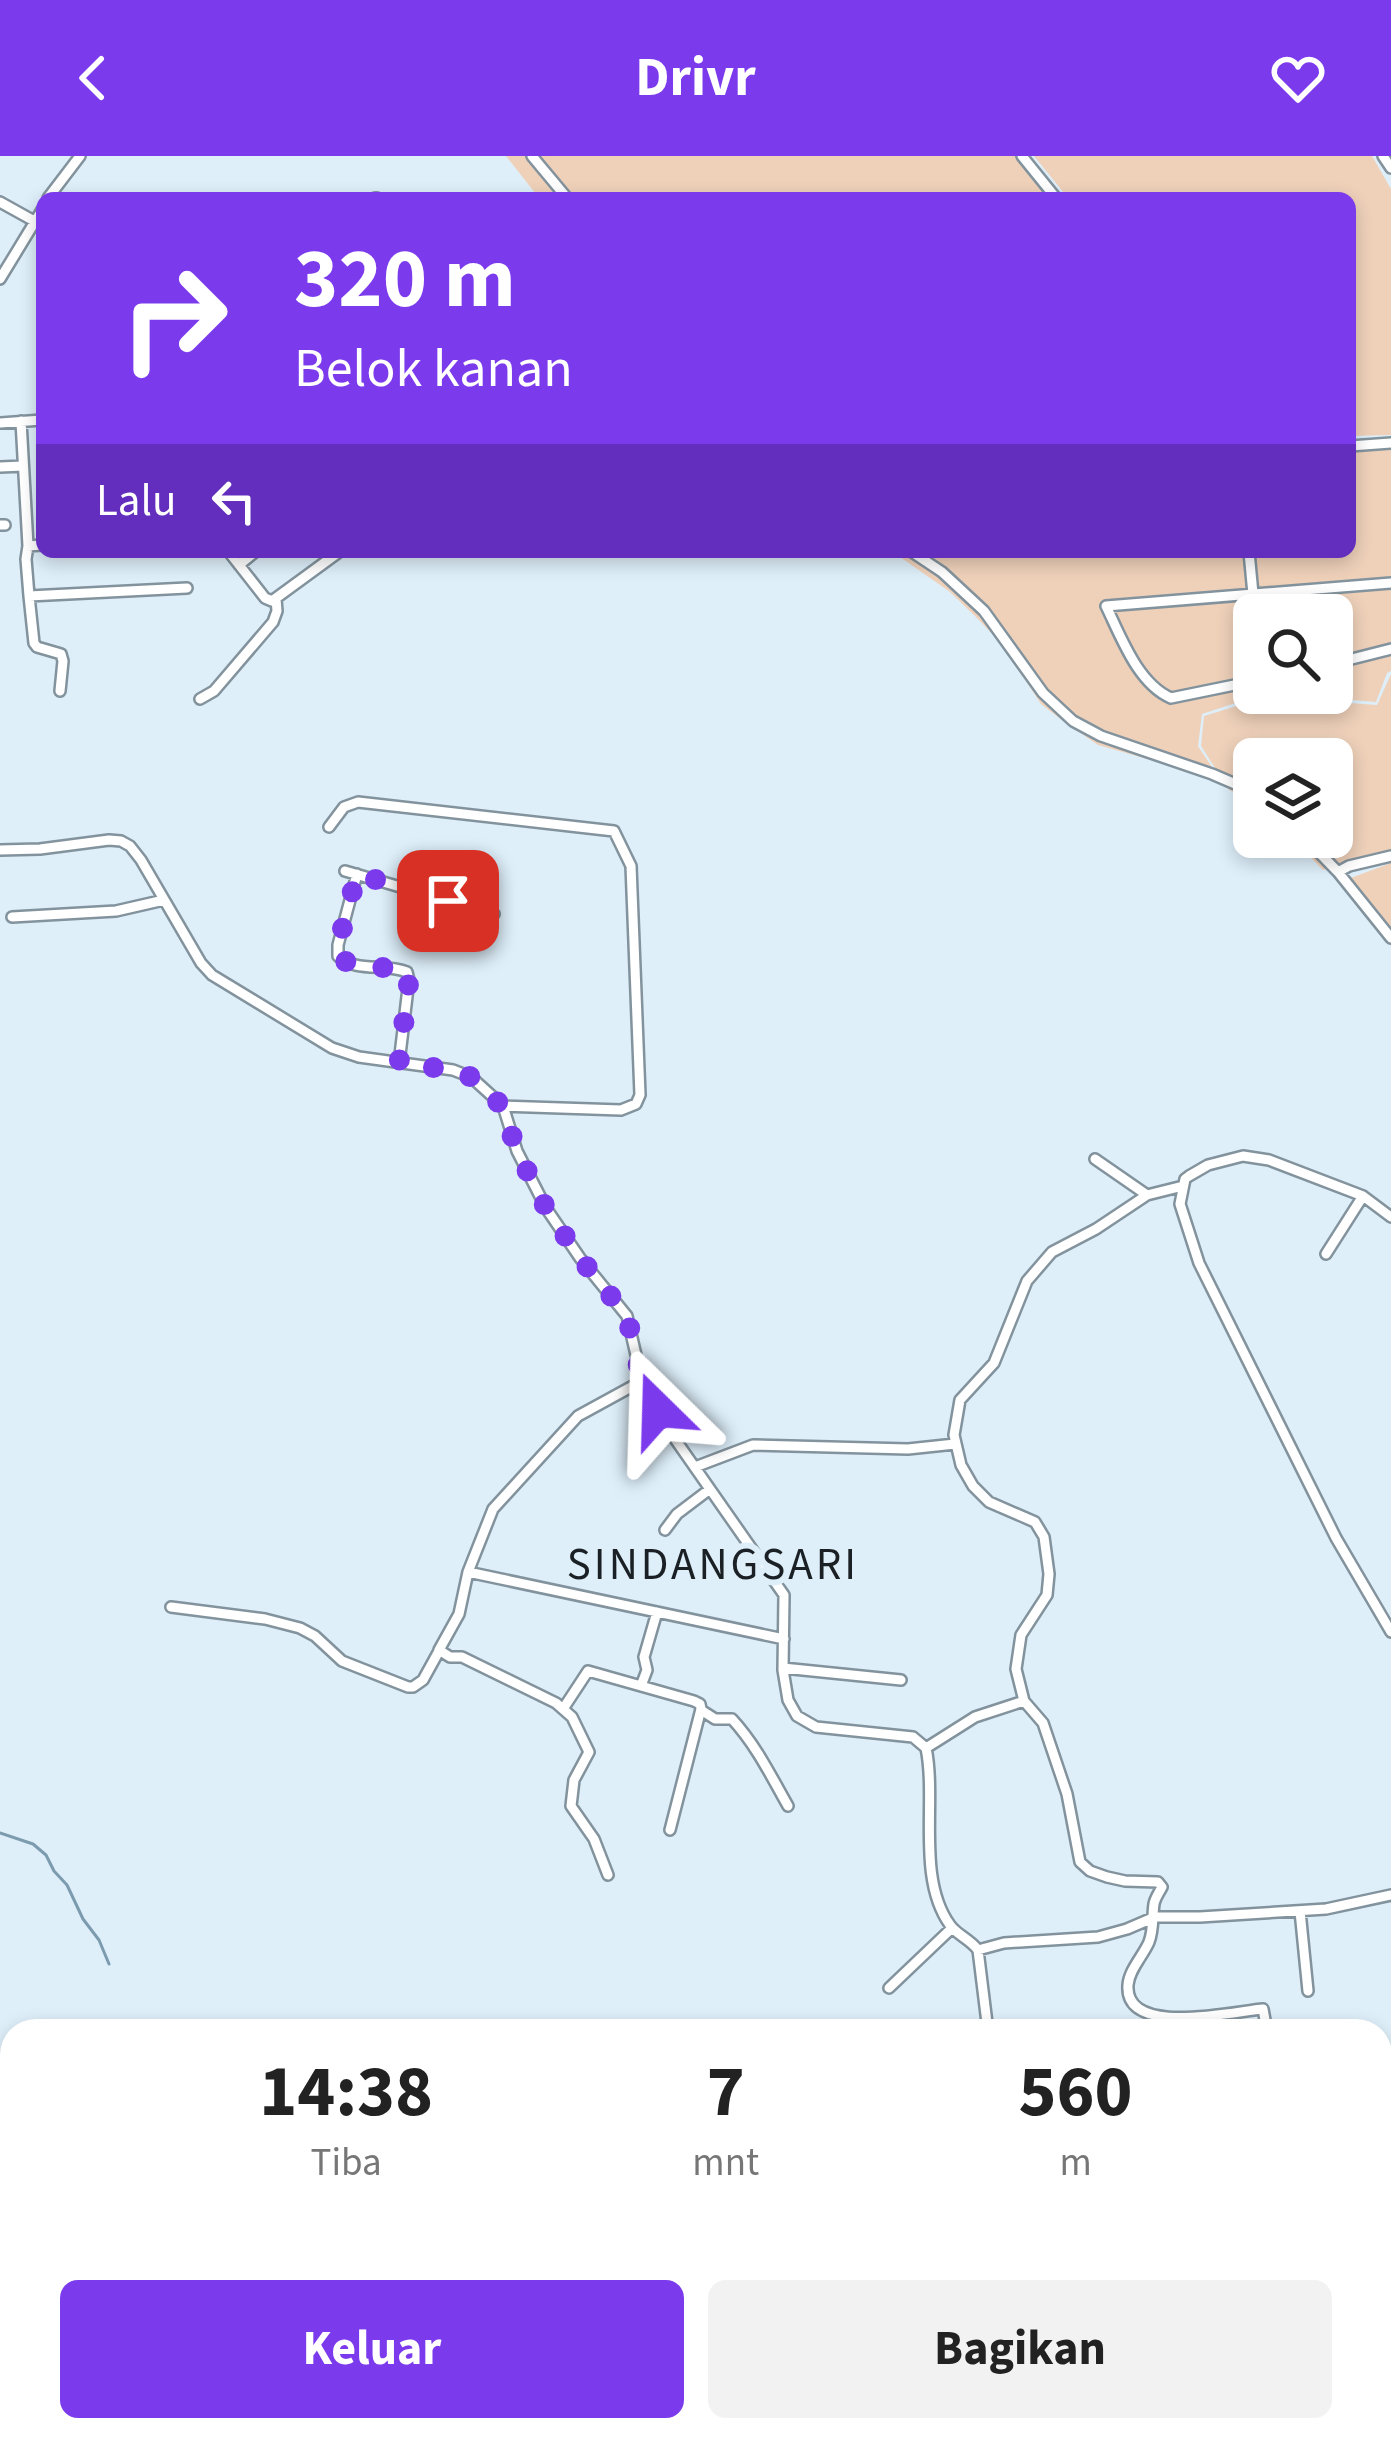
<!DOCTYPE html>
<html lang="id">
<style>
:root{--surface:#fff;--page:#f2f2f2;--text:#222;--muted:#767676;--accent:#7c3aed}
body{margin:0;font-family:"Source Sans 3",sans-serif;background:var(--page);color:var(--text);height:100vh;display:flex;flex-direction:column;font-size:45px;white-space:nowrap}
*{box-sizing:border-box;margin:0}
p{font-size:39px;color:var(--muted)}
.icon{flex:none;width:66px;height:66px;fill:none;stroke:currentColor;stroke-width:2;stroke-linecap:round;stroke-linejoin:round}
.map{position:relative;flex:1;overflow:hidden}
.panel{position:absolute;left:0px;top:1863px;width:1392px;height:423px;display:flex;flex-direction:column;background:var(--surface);border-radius:36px 36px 0 0;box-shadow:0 6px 18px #0003}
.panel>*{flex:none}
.banner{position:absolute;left:36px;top:36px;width:1320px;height:366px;border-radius:18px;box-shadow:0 6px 18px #0003;background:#7c3aed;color:#fff;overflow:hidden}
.controls{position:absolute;left:1233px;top:438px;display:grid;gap:24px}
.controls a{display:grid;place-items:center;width:120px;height:120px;border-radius:18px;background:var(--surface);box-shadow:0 6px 18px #0003;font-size:60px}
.pin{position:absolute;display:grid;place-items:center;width:102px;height:102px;color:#fff;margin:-51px;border-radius:24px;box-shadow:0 6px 18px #0006}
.me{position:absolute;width:132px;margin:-66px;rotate:338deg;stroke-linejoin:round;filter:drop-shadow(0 0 9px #0008)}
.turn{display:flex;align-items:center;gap:42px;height:252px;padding:0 60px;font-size:54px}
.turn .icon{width:156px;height:156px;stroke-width:2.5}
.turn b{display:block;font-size:84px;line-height:102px}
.then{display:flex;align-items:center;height:114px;padding:0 60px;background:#0003;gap:24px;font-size:45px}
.eta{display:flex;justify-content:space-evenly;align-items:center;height:204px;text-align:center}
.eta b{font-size:72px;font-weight:700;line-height:84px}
.primary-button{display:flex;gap:24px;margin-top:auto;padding:24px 60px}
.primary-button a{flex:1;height:138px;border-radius:18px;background:var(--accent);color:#fff;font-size:48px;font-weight:700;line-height:138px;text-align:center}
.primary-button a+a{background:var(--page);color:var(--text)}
header{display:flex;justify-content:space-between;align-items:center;height:156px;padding:0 60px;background:var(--accent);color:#fff;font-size:54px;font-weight:700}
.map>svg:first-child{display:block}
</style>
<header><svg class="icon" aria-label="back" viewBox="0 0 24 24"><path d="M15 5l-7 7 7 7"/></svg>Drivr<svg class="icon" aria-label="heart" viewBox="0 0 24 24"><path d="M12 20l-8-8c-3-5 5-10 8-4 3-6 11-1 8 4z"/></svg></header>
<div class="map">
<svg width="1391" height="2285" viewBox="0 0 1391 2285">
<rect width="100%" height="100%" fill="#deeffa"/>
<path fill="#efd1ba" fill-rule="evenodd" d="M506,0H1017L1051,42H539Z
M1034,0H1372L1391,33V279L1350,280V42H1068Z
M1391,293V515L1387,517L1376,546L1266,537L1202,558L1198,590L1224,629L1193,616L1098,589L1063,565L1041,548L1001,487L975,460L950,436L893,396H1350V294ZM1254,459H1332V537H1254Z
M1391,518V696L1358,702L1323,714L1291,681H1332V603H1254V645L1229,634L1201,590L1204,560L1266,541L1377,549Z
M1391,707V776L1348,723Z"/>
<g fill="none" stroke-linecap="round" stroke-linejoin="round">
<path stroke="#7c9baf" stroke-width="3" d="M0,1677L33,1688L46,1699L54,1715L67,1729L83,1763L99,1784L109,1808"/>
<g stroke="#83939d" stroke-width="14">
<path id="minor" d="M532,0L567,42
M1022,0L1056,42
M1383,0L1391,12
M48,42L80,0
M375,42H377
M0,46L36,66
M0,123L42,54
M21,265L28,390L42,389
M0,267L42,264
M1350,290L1391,287
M0,311L23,310
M0,369H5
M28,390L26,403L29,440L187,432
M229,396L265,442L272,445L339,396
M912,396L942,416L984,455L1043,537L1073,565L1101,580L1212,618L1254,636
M1249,396L1255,459
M239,409L255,396
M29,440L34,487L37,491L61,498L63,505L60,535
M1332,508L1391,493
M1254,525L1171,542C1138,528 1121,481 1106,450L1391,427
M200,543L214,535L273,466L277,455L276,443
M329,671L344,651L358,646L614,675L631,710L640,939L636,948L621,954L503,950
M1304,681L1338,716L1391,782
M0,694L40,693L109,684L121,685L130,690L141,704L201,807L212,819L332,892L359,901L453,914L471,921L503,950L517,995L546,1052L580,1102L627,1160L642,1225L675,1283L784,1439L783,1514L788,1544L797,1560L816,1571L913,1581L926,1592C937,1645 916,1722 950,1769C957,1779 970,1783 978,1794L988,1875
M345,715L494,758
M1338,716L1349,710L1391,700
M357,718L338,789V800C355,817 385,807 407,816L409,824L399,907
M12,761L116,755L164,744
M1095,1003L1147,1039
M1183,1030L1147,1039L1096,1073L1052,1096L1027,1125L994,1207L960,1244L954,1279L961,1309L973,1330L989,1346L1035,1366L1044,1381L1049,1418L1047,1439L1021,1479L1016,1513L1024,1545L1043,1567L1067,1638L1080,1706L1090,1715L1107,1721L1125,1725L1158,1726L1162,1731C1159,1737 1155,1742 1154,1748C1152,1761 1154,1773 1149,1786C1143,1800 1129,1814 1128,1829C1124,1882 1235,1855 1263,1853L1267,1875
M1391,1061L1363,1040L1269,1004L1243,1000L1208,1009L1189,1020L1185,1023L1180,1048L1199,1107L1336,1382L1391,1476
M1326,1098L1363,1040
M642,1225L578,1260L493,1353L468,1416L784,1483
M695,1311L753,1289L908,1293L955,1288
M665,1374L677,1358L710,1333
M468,1416L459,1458L439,1494L450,1501H462L556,1547L572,1561L589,1596L574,1624L571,1650L594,1683L608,1719
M171,1451L265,1463L300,1472L315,1480L342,1505L408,1531H413L423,1524L439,1495
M657,1456L644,1501L647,1514L641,1530L694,1545L700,1548L701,1553L670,1674
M783,1512L901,1524
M563,1553L588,1515L641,1530
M701,1554L715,1563H732C756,1589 771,1620 788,1650
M926,1592L975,1561L1024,1545
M1300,1755L1308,1835
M978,1794L1004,1787L1098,1781L1127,1773L1155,1761H1200L1326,1753L1391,1739
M889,1832L952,1772
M0,1944L12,1947
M998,2274V2285
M184,2285L186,2274
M272,2285L275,2274
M417,2285V2274"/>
</g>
<use href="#minor" stroke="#fff" stroke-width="9"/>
</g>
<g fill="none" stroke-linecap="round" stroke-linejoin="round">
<path stroke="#7c3aed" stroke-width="21" stroke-dasharray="0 37.8" d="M448,745L357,718L338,789V800C356,817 385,807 407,816L409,824L399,907L453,914L471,921L502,950L517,995L546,1052L580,1102L627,1160L642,1225L658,1254"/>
</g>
<g text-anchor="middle" stroke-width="12" stroke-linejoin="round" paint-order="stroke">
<g font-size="45" letter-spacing="3" fill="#1a2024" stroke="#deeffa">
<text x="713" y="1423">SINDANGSARI</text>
</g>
</g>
</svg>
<div class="controls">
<a><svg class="icon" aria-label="search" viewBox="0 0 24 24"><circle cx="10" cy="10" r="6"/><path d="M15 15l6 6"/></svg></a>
<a><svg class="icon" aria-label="layers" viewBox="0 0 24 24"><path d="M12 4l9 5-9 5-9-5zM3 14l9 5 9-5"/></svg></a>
</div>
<div class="pin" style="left:448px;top:745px;background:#d93025"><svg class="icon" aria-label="arrive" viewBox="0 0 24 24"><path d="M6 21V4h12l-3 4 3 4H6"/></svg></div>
<svg class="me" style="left:658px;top:1254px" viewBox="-20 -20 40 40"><path d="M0-17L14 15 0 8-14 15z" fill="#7c3aed" stroke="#fff" stroke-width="4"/></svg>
<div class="banner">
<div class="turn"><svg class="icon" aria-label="right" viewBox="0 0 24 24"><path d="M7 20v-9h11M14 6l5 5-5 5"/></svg><div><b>320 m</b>Belok kanan</div></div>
<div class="then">Lalu<svg class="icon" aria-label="left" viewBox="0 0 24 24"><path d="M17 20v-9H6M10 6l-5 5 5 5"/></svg></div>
</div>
<section class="panel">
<div class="eta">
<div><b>14:38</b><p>Tiba</p></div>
<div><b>7</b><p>mnt</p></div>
<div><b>560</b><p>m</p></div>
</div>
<div class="primary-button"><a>Keluar</a><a>Bagikan</a></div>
</section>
</div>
